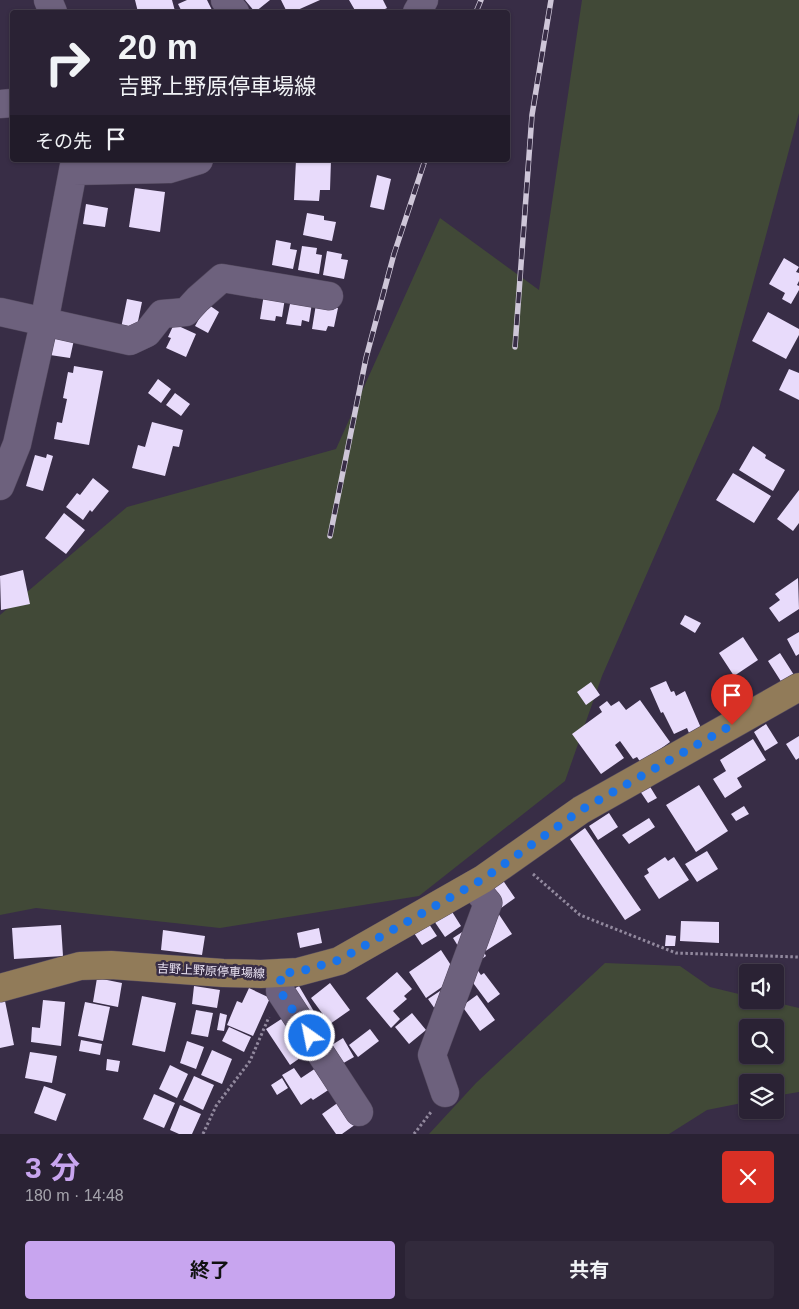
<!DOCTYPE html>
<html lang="ja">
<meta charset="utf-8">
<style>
:root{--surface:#2a2234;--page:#322a3c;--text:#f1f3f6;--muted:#a5a4ac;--line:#463f4f;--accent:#c8a5ef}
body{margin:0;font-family:Arial,"Noto Sans JP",sans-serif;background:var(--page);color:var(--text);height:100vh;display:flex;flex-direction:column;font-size:19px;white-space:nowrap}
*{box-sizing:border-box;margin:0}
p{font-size:16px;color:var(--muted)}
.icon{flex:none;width:28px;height:28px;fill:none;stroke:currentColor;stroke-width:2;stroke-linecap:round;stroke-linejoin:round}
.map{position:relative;height:1134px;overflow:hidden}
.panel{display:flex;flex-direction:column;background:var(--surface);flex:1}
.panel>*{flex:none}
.guide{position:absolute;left:10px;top:10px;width:500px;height:152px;border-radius:5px;box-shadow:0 1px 4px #0004,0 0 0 1px var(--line);background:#2a2234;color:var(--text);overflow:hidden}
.fabs{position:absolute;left:739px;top:964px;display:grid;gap:10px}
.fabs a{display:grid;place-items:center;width:45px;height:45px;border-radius:5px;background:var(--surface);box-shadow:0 1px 4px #0004,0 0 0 1px var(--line);font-size:25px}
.pin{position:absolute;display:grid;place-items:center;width:42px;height:42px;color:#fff;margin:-51px -21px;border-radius:50% 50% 50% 0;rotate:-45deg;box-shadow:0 0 5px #0007}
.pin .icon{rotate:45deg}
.me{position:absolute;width:55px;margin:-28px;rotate:327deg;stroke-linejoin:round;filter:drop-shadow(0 0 4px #0008)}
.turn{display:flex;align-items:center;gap:18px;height:105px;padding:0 25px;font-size:22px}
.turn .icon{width:65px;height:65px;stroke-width:2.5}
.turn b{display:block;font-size:35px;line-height:42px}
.then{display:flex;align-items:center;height:48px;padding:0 25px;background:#0003;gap:10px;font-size:19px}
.round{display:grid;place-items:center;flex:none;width:52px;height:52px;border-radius:5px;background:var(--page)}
.summary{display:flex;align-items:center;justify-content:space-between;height:85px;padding:0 25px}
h1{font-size:30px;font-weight:700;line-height:38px;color:var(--accent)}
.button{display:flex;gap:10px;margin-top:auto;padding:10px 25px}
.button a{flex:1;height:58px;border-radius:5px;background:var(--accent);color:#111;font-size:20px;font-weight:700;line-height:58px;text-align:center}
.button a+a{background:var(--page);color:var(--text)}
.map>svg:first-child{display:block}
</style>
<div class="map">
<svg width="799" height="1134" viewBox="0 0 799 1134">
<rect width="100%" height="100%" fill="#382d46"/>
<path fill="#414937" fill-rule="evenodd" d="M582,0H799V113L719,409L602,676L565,781L419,896L220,928L36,908L0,915V615L127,507L336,449L440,218L539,290Z
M605,963L680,966L710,987L747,996L748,1000H765L799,1008V1092L775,1096V1082H748L747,1102L707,1110L669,1134H429L476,1083ZM748,1028H775V1055H748Z"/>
<path fill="#e8dbfb" d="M135,0H172L175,11L138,12Z
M187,0H207L213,12H182L178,4Z
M245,0H270L255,12Z
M281,0H320L293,12H287Z
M349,0H383L387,8L379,12H356Z
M296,160H331L330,190H320L319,201L294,200Z
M377,175L391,179L384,210L370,207Z
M135,188L165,192L160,232L129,227Z
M86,204L108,208L105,227L83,224Z
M307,213L324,216V220L336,222L332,241L303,235Z
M276,240L291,243L290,249L297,250L293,269L272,265Z
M302,246L317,248L316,254L322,255L319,274L298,270Z
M327,251L342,254L341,259L348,260L344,279L323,275Z
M784,258L799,267L796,272L799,273V281L797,285L799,286V290L791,304L782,299L785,293L769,284Z
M264,294L285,298L282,317L276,316L275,321L260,319Z
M127,299L142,302L136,331L121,328Z
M291,299L312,303L309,322L302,320L301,326L286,324Z
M206,303L219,312L208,333L195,326L203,312Z
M316,304L338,308L334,327L328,326L326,331L312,329Z
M768,312L799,329V335L786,359L752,341Z
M174,324L196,334L186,357L166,348L171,338L168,337Z
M54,332L75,335L70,358L50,355Z
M74,366L103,371L89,445L54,439L57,422L62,423L67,399L63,398L68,372L73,373Z
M789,369L799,373V400L779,390Z
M158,379L171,389L161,403L148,393Z
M175,393L190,404L181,416L166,405Z
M152,422L183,430L179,447L173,446L165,476L132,468L138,445L145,447Z
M753,446L766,455L765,458L785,470L773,491L739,470Z
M47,454L53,456L43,491L26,486L35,455L46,458Z
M733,473L771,496L754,523L716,500Z
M93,478L109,491L92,512L90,510L83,520L66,507L77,493L80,495Z
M799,490V523L793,531L777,519Z
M64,513L85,530L66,554L45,538Z
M23,570L30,604L1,610L0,576Z
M798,578L799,609L779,622L769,608L780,600L775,594Z
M685,615L701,623L695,633L680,624Z
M799,632V654L796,656L787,639Z
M743,637L758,660L734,676L719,653Z
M780,653L794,675L782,683L768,661Z
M666,681L671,692L674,691L676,696L685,691L701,728L689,733L687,728L674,734L663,712L661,713L650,688Z
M591,682L600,695L586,705L577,692Z
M640,700L670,742L641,763L637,757L633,759L620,741L615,745L624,758L601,774L572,734L602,712L599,707L607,701L611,706L619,701L626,710Z
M766,724L778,743L765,751L754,732Z
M799,736V758L796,760L786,744Z
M753,739L766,760L737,778L742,787L725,798L713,779L726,771L720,760Z
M649,785L657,798L648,803L640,791Z
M699,785L728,831L696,852L666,805Z
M744,806L749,814L736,821L731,814Z
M609,813L618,827L598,840L589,826Z
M649,818L655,827L629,844L622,835Z
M585,828L641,910L625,920L570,839Z
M707,851L718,869L697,882L685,864Z
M665,857L668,861L674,857L689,880L659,899L644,876L649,873L647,869Z
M500,876L515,898L497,911L482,890Z
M449,907L461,926L445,937L432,918Z
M496,910L512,934L484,952L486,956L475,964L468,962L453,938Z
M427,921L437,936L422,945L412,930Z
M681,921L719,922V943L680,941Z
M61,925L63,956L14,959L12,928Z
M319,928L322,943L300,948L297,933Z
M163,930L205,936L202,955L161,950Z
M666,935L676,936L675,946H665Z
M441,950L458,976L426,998L409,972Z
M474,965L481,975L484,973L500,994L488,1003L465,972Z
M397,972L412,989L404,996L407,999L393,1011L400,1019L391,1028L366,998Z
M97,978L122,983L118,1007L93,1002Z
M330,983L350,1010L330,1024L311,998Z
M194,986L220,990L217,1008L192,1004Z
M299,986L319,1020L324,1017L331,1030L320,1037L327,1048L343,1038L354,1057L340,1065L346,1076L340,1080L287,993Z
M446,987L435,1009L428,999Z
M249,988L270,998L253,1036L227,1025L237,1001L242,1003Z
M477,995L495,1020L480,1031L462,1006Z
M142,996L176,1003L165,1052L132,1045Z
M43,1000L65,1002L61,1046L31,1042L32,1027L40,1028Z
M5,1001L14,1045L0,1048V1002Z
M85,1002L110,1007L103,1041L78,1036Z
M196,1010L213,1013L208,1037L191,1034Z
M220,1013L227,1015L224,1031L217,1030Z
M412,1013L426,1030L409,1044L395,1027Z
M286,1016L310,1051L290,1065L266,1029Z
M229,1027L251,1037L244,1052L222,1041Z
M370,1029L379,1041L358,1057L349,1045Z
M81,1040L102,1044L100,1055L79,1051Z
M187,1041L204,1047L196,1069L180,1063Z
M212,1050L232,1059L222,1084L201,1075Z
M30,1052L57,1056L52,1083L25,1078Z
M107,1059L120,1061L118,1072L106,1070Z
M322,1064L336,1085L313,1100L311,1098L301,1105L282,1075L294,1068L301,1078Z
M170,1065L188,1074L177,1098L159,1089Z
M194,1076L214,1085L203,1110L183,1100Z
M282,1078L288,1088L277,1095L271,1085Z
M44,1086L66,1094L56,1121L34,1113Z
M154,1094L175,1103L164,1128L143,1119Z
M346,1097L363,1119L342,1134H336L322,1114Z
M180,1105L201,1114L192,1134H179L170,1130Z"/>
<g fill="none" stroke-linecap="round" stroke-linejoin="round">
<g stroke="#544a5f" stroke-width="29">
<path id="minor" d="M48,0L53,12
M225,0L235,12
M417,12L424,0
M0,104L12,103
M73,171L169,169L199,160
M0,312L130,341L147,333L162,314L186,312L198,299L222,278L329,296
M0,486L17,444L44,323L75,160
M281,973L280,991L359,1112
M445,1093L432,1055L488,903L473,885"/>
</g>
<g stroke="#544a5f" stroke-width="29">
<path id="major" d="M0,988L80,966L111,965L223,973L261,974L298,972L339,961L483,879L581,810L799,687"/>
</g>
<path stroke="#92899e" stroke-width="3" stroke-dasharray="2.5 2.5" stroke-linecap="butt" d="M533,874L580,915L676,953L799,957
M203,1134L216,1106L250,1061L269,1017
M414,1134L431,1112"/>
<use href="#minor" stroke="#6d617d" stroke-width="28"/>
<use href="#major" stroke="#917b59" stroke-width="28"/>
<g stroke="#cec6d8" stroke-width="5.5">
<path id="rail" d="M476,12L481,0
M515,347L532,115L551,0
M330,536L366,358L394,254L425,160"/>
</g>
<use href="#rail" stroke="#382d46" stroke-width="4" stroke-dasharray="11" stroke-linecap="butt"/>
</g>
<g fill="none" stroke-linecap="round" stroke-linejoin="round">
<path stroke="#1a73e8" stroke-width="9" stroke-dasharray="0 16.2" d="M310,1036L280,991L281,973L298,972L339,960L483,879L581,810L732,725"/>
</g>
<g text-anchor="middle" stroke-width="5" stroke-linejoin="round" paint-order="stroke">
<g font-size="12" fill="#e9e2f2" stroke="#382d46">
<text transform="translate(211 971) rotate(3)" y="4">吉野上野原停車場線</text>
</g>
</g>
</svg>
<div class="fabs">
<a><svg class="icon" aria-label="sound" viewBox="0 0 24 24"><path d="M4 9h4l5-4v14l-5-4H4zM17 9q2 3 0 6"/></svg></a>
<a><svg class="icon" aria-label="search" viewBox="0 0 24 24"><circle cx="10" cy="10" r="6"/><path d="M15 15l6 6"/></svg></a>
<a><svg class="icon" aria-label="layers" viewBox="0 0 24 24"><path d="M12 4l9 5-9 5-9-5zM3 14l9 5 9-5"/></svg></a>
</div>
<div class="pin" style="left:732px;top:725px;background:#d93025"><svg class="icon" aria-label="arrive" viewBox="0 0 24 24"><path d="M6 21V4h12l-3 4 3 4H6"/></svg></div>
<svg class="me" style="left:310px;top:1036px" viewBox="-20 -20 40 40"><circle r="17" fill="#1a73e8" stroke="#fff" stroke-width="3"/><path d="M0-11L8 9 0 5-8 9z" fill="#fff"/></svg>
<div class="guide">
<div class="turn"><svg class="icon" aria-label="right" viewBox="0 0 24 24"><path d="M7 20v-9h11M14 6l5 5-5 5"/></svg><div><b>20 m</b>吉野上野原停車場線</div></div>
<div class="then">その先<svg class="icon" aria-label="arrive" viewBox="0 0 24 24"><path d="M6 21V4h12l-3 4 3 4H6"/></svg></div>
</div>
</div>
<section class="panel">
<div class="summary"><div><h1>3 分</h1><p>180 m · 14:48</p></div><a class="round" style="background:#d93025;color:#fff"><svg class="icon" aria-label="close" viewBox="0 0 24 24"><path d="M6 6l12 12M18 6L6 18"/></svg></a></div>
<div class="button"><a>終了</a><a>共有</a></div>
</section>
